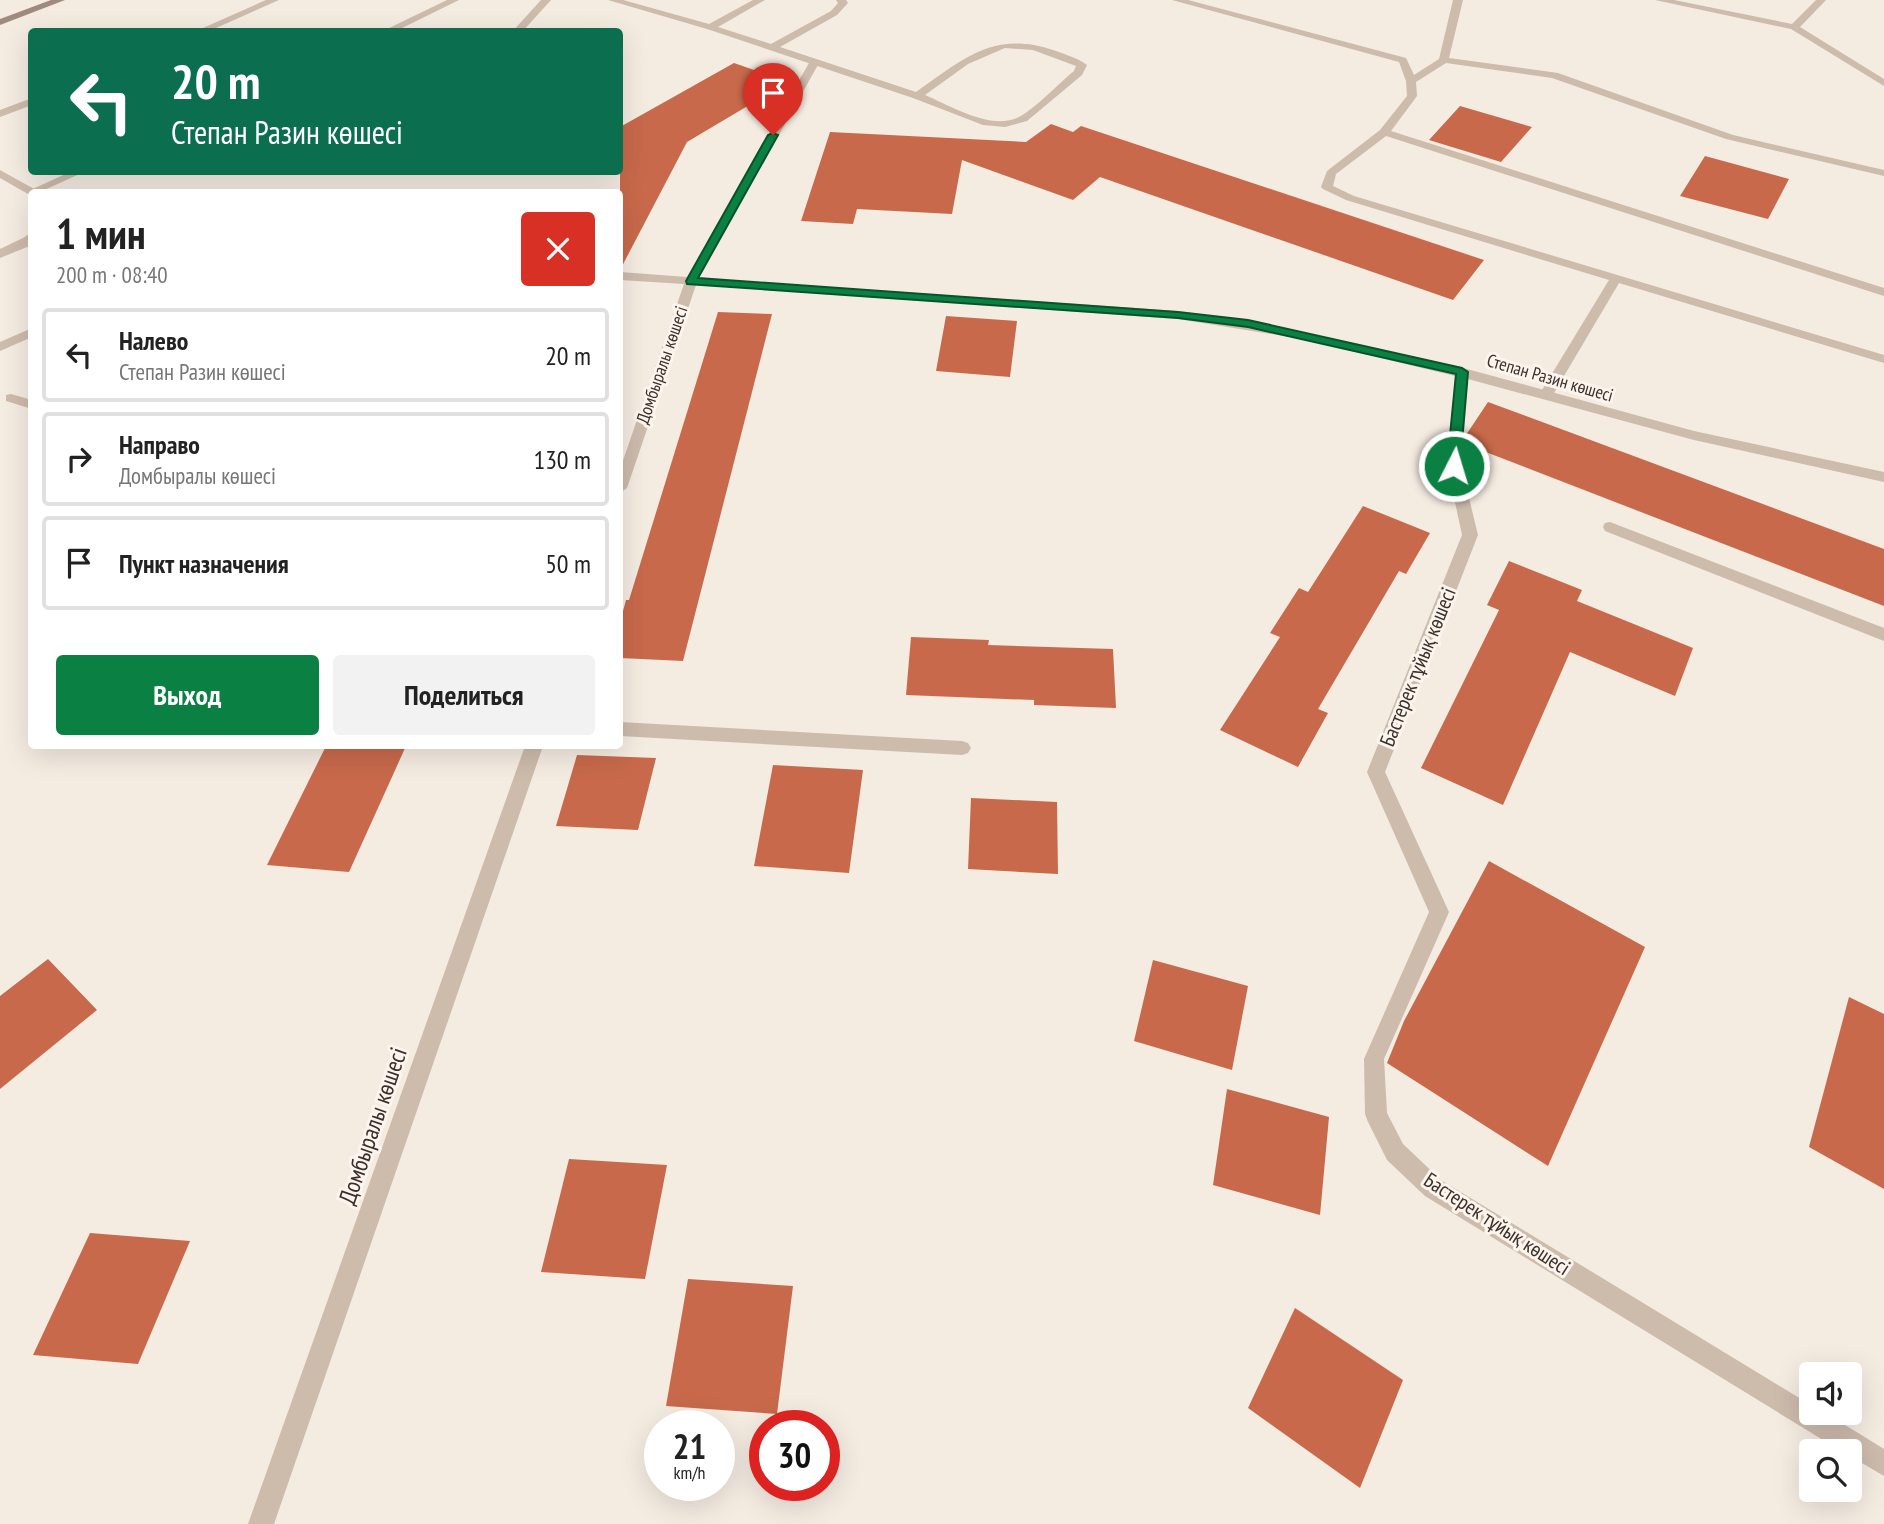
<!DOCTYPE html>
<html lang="ru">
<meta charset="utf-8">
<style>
:root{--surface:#fff;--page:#f2f2f2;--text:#222;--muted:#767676;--line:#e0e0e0;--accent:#0b8043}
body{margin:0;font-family:"PT Sans Narrow",sans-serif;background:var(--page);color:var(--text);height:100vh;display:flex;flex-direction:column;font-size:26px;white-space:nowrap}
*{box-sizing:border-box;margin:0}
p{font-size:23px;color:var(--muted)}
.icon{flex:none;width:38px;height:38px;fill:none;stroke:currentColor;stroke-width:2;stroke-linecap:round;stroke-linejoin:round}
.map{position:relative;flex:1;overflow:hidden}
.side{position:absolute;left:28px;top:189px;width:595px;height:560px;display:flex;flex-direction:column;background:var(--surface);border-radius:7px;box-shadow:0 7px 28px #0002}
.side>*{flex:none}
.banner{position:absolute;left:28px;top:28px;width:595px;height:147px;border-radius:7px;box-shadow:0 7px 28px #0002;background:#0b6e4f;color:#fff;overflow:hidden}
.controls{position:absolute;left:1799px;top:1362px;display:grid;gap:14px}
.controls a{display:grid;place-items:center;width:63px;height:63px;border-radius:7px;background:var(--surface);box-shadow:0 7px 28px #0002;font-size:35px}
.speed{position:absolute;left:644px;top:1410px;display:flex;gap:14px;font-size:35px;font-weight:700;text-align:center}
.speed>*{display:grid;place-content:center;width:91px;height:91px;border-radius:50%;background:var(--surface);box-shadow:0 7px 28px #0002;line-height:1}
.speed small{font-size:18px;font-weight:400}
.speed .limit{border:10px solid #d22;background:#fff;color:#111}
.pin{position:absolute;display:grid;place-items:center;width:60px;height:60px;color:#fff;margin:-72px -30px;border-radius:50% 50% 50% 0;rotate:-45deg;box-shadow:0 0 7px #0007}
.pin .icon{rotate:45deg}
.me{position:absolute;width:77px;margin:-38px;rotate:5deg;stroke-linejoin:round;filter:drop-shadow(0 0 5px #0008)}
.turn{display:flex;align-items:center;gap:24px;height:147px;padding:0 28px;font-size:32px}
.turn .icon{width:91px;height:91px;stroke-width:2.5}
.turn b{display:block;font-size:49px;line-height:60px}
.round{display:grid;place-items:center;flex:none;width:74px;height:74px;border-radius:7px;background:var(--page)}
.overview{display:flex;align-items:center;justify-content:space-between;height:119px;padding:0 28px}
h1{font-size:42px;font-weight:600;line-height:52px}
.button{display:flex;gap:14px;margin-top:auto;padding:14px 28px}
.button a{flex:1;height:80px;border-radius:7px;background:var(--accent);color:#fff;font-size:28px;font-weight:600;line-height:80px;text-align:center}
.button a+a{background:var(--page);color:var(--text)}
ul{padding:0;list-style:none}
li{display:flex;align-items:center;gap:21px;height:94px;margin:0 14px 10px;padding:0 14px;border:4px solid var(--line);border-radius:7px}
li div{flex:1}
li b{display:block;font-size:26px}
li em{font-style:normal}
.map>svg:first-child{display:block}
</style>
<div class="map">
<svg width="1884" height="1524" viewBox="0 0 1884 1524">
<rect width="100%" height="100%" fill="#f4ebe1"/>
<path fill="#c8694b" d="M734,63L788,82L687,142L620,270V127Z
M1460,106L1532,127L1501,162L1429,140Z
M1051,124L1073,132L1081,126L1484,260L1453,300L1100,177L1073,200L962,160L952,214L857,209L853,224L801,221L830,132L1026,142Z
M1705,156L1789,179L1768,219L1680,196Z
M718,312L772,314L683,661L620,658V622L626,600H629Z
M946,316L1017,321L1010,377L936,371Z
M1488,402L1884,549V606L1465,444L1466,435Z
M1363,506L1430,533L1406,574L1399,571L1318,709L1328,713L1298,767L1220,730L1280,637L1270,633L1299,588L1308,592Z
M1509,561L1582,590L1577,601L1693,648L1675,696L1570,652L1503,805L1421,768L1499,610L1487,605Z
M911,637L989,640L988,645L1113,649L1116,708L1034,705V700L906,695Z
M326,746H406L349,872L267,865Z
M577,755L656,758L638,830L556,826Z
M773,765L863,770L849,873L754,866Z
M971,798L1057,802L1058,874L968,869Z
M1489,861L1645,947L1548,1166L1387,1063L1404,1021Z
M48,959L97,1010L0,1089V996Z
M1153,960L1248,986L1232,1070L1134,1041Z
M1849,997L1884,1014V1189L1809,1147Z
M1227,1089L1329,1117L1320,1215L1213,1185Z
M569,1159L667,1165L645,1279L541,1272Z
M90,1233L190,1241L138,1364L33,1355Z
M688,1279L793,1286L777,1414L666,1406Z
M1295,1308L1403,1380L1360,1488L1248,1408Z"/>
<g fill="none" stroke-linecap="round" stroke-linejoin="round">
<path fill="#cdbbac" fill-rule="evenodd" d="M266,0H279L207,32H194Z
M447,0H459L394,32H381Z
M541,0H551L522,32H512Z
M608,0H623L709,24L753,0H765L718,27L771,44L831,11L838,3L836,0H846L848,3L837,15L780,47L916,92C962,60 993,30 1053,50C1064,54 1078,58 1087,65L1082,75L1027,121L1005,127L983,125L913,98L707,29ZM1005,48L1033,50L1076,66L1074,71C1058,84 1036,108 1019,117C991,131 951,106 925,95L968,64Z
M1172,0H1188L1406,58L1414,75L1439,59L1453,0H1463L1449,58L1558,73L1733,135L1884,170V176L1726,139L1552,78L1446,63L1416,82L1417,96L1391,131L1884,288V296L1386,136L1336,174L1333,186L1354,196L1884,355V363L1619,283L1551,398H1541L1539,395L1609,280L1346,200L1323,189L1321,187L1327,171L1380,130L1407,96L1406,81L1399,62Z
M32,98V105L0,117V110Z
M70,172H84L40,192H32V195L26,192Z
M23,238H32V245L0,258V249Z
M32,328V337L0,351V342Z
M11,394L32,400V409L6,401V395Z
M1610,522L1884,628V641L1605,531L1603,527L1605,523Z
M620,722L962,741L968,743L971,748L968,753L962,755L620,736Z"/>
<path fill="#cdbbac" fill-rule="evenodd" d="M1655,0H1674L1792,24L1816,0H1826L1800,27L1884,79V86L1791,29Z
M814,60L819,63L699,278L1178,311L1240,320L1363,345L1467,369L1694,431L1884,472V482L1694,440L1468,379L1461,465L1478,535L1385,772L1449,912L1384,1059L1387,1113L1403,1144L1441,1180L1811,1405V1412H1824L1884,1449V1476L1850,1456V1451H1841L1425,1196L1387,1160L1368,1122L1365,1114L1364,1059L1429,912L1367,772L1462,535L1447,465L1455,376L1302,339L1178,319L696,285L627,488L620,493V469L684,284L620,280V272L687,277L809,63Z
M0,170L36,190L38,192L28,194L0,178Z
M32,232V243L23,244V238Z
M525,746H543L274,1524H248Z"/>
<path fill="#a18a7d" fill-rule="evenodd" d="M51,0H65L0,25V19Z"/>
</g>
<path fill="#0b8043" stroke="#07532c" stroke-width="2" d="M773,133L778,135L698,278L1178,312L1248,320L1462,368L1468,372L1460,466L1454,470L1447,466L1456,374L1248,327L1178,318L687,284L686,281L768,135Z"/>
<g text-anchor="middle" stroke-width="6" stroke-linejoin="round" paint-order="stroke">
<g font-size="18" fill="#3b302b" stroke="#fbf5ee">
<text transform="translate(662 365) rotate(-71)" y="6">Домбыралы көшесі</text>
<text transform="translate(1550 378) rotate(16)" y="6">Степан Разин көшесі</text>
</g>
<g font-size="21" fill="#3b302b" stroke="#fbf5ee">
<text transform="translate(1418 667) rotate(-68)" y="7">Бастерек тұйық көшесі</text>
<text transform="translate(1497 1224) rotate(33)" y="7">Бастерек тұйық көшесі</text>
</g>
<g font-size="24" fill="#3b302b" stroke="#fbf5ee">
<text transform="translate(373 1126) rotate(-71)" y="8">Домбыралы көшесі</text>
</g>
</g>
</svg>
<div class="controls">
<a><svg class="icon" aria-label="sound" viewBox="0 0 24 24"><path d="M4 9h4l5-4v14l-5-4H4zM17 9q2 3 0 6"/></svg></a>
<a><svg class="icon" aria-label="search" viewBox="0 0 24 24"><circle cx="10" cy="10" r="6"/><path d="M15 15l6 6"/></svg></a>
</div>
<div class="speed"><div>21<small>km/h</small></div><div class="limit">30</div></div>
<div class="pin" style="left:773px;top:135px;background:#d93025"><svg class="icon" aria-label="arrive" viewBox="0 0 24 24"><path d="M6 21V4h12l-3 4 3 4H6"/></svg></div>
<svg class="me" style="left:1454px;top:466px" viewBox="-20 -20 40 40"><circle r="17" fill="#0b8043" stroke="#fff" stroke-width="3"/><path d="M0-11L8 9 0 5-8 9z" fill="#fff"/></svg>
<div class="banner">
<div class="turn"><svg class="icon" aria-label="left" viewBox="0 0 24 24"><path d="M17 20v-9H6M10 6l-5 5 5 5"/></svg><div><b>20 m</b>Степан Разин көшесі</div></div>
</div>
<section class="side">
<div class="overview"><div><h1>1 мин</h1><p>200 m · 08:40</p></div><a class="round" style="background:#d93025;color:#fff"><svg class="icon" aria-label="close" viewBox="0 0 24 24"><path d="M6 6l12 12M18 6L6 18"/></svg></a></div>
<ul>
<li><svg class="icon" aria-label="left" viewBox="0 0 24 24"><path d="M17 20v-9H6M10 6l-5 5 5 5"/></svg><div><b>Налево</b><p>Степан Разин көшесі</p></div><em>20 m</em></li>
<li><svg class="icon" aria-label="right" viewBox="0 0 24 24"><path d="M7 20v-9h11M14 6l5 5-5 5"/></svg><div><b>Направо</b><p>Домбыралы көшесі</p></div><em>130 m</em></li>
<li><svg class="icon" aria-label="arrive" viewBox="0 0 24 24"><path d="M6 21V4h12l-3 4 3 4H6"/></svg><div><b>Пункт назначения</b></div><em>50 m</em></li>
</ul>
<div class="button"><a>Выход</a><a>Поделиться</a></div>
</section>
</div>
